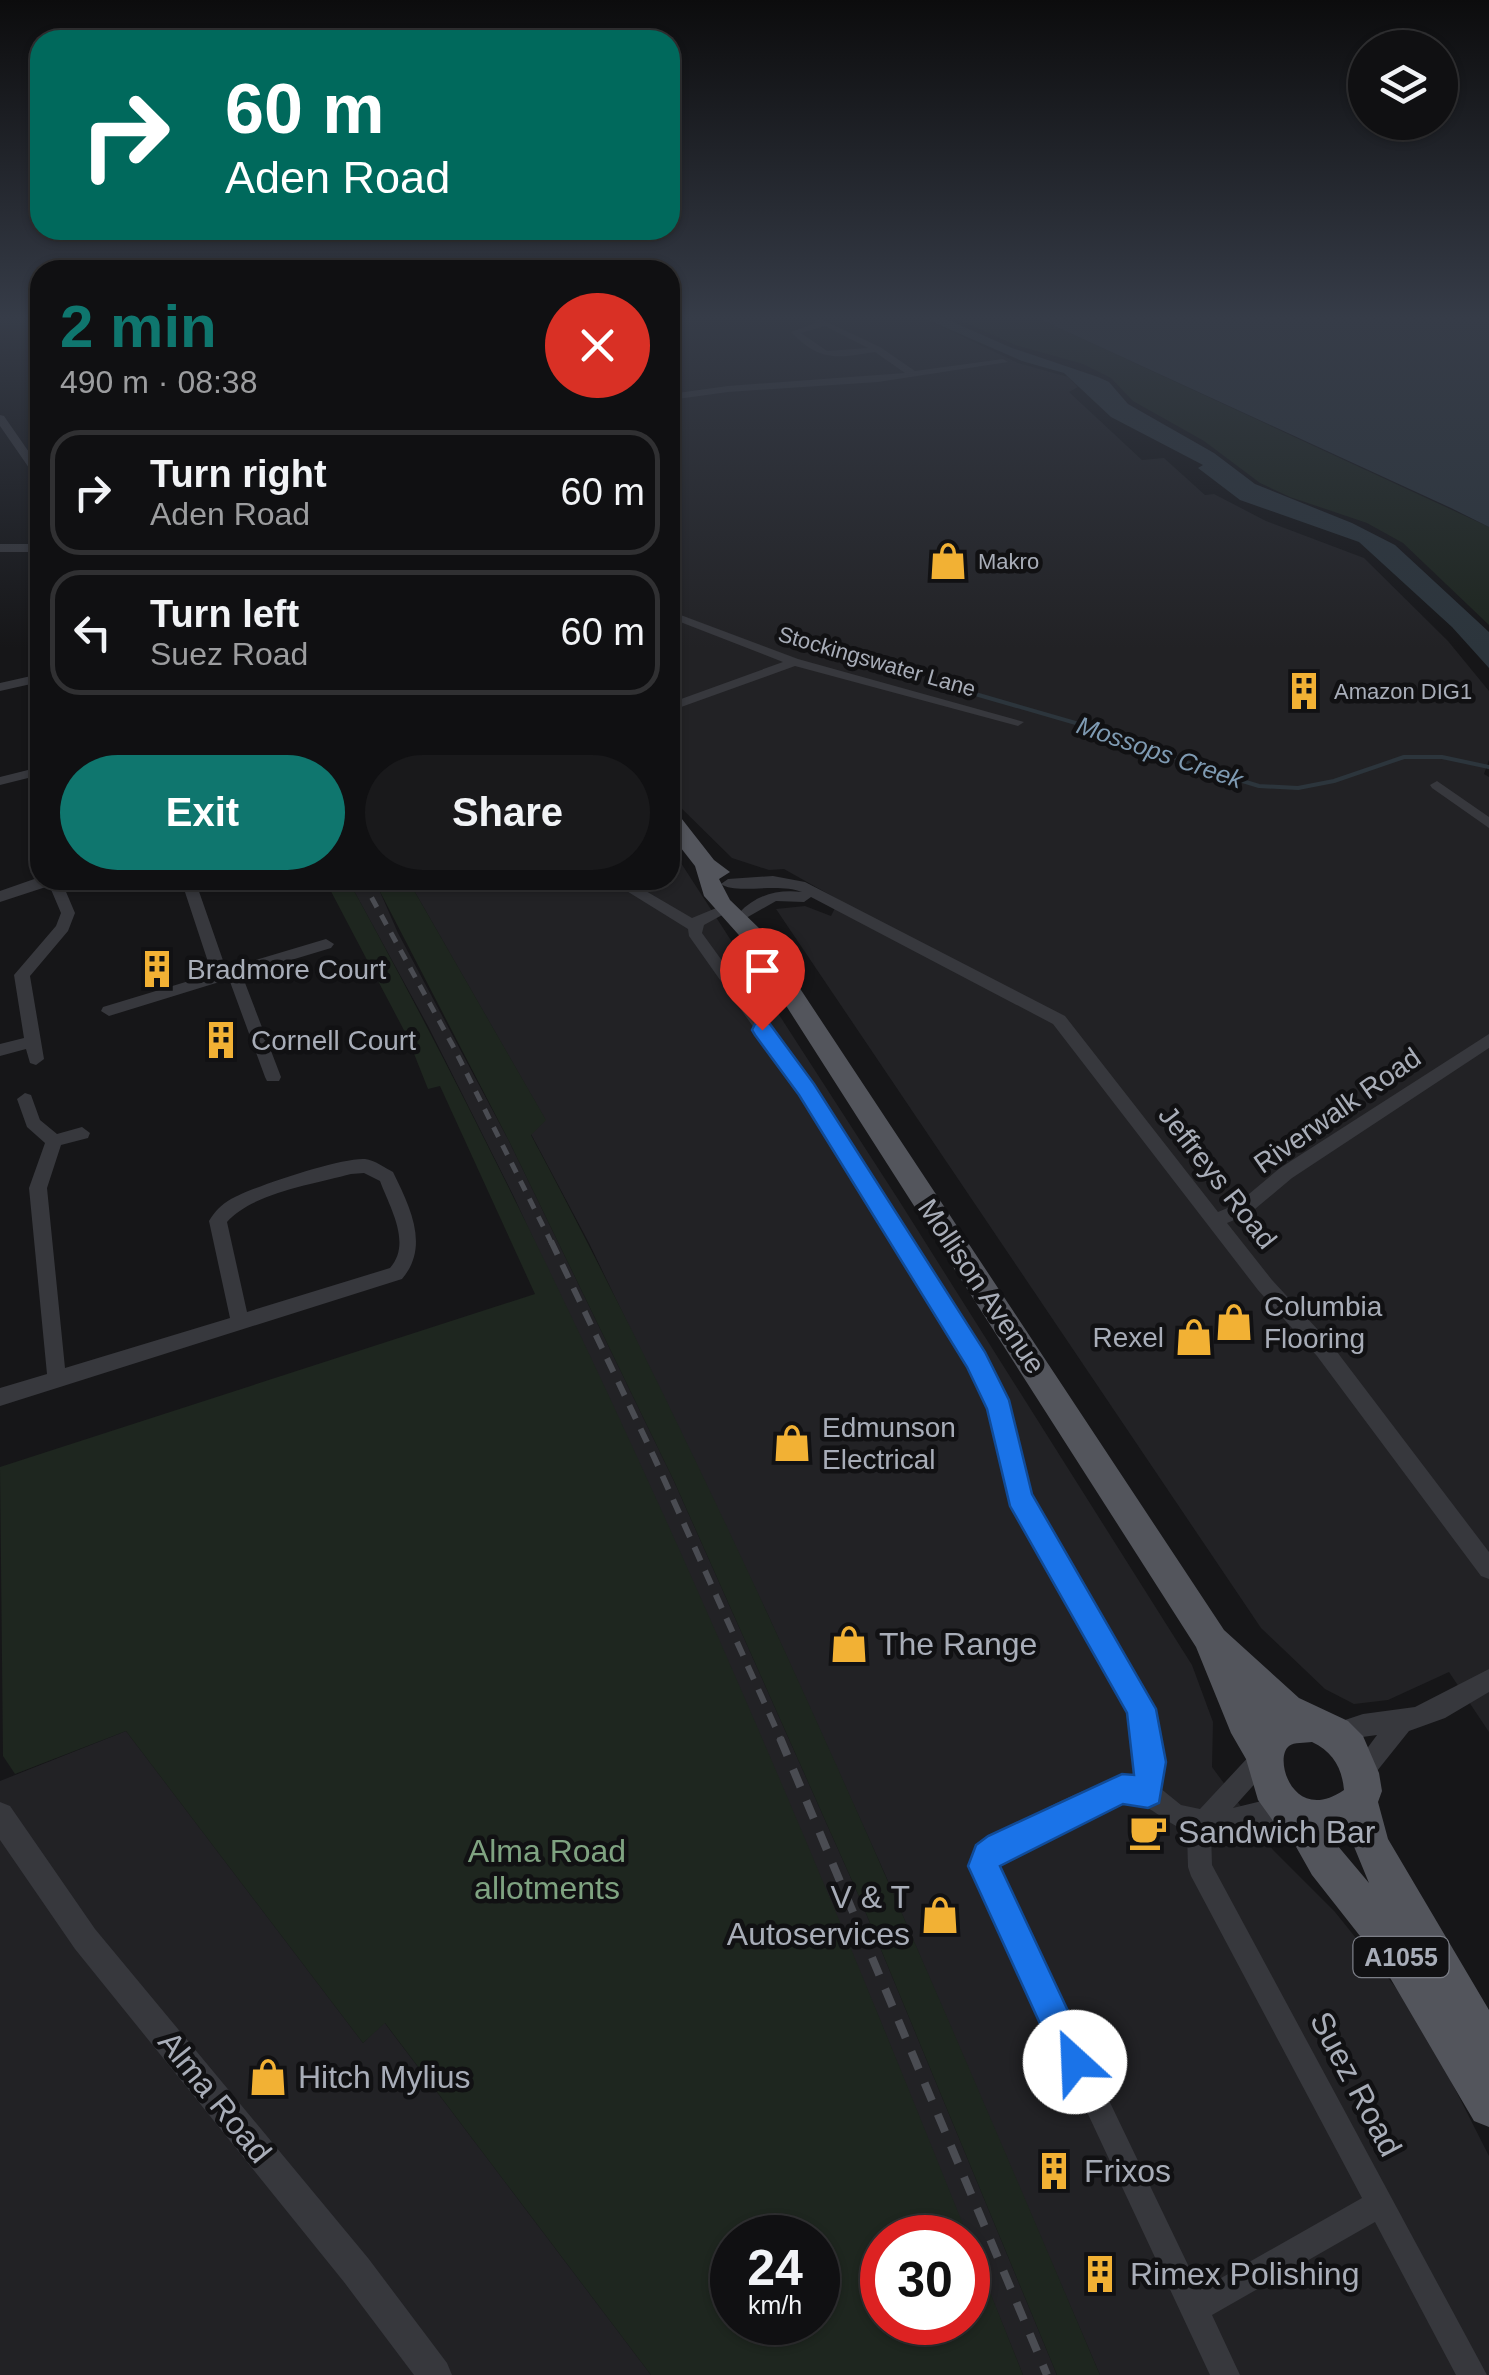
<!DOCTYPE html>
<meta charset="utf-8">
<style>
:root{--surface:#101012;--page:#19191b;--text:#f1f3f6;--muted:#9c9d9f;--line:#303032;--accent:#0f766e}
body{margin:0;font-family:Helvetica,sans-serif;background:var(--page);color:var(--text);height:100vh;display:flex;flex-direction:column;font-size:38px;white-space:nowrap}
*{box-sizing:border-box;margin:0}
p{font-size:32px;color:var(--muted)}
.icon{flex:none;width:55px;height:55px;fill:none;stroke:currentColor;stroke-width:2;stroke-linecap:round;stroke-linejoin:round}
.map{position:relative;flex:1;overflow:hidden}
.sheet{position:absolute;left:30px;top:260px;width:650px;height:630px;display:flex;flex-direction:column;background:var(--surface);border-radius:30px;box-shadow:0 2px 8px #0004,0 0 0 2px var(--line)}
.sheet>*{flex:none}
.top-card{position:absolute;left:30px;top:30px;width:650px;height:210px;border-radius:30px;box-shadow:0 2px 8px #0004,0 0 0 2px var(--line);background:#00695c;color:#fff;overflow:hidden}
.controls{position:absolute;left:1348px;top:30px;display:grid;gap:20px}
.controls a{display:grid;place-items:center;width:110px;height:110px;border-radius:50%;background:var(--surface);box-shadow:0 2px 8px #0004,0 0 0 2px var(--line);font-size:50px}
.speed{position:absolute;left:710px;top:2215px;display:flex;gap:20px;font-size:50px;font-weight:700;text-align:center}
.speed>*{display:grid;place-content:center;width:130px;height:130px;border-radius:50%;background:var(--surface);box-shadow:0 2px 8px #0004,0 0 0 2px var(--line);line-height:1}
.speed small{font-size:25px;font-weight:400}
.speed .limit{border:15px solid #d22;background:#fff;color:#111}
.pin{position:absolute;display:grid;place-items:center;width:85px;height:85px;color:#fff;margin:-102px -42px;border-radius:50% 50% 50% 0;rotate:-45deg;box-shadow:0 0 10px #0007}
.pin .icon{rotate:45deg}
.me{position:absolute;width:110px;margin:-55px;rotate:335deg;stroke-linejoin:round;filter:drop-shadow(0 0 8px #0008)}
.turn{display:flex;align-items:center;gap:35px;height:210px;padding:0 30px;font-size:45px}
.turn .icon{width:130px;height:130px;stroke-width:2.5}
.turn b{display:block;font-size:70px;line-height:85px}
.round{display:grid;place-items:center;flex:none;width:105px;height:105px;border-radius:52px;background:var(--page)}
.summary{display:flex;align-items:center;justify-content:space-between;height:170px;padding:0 30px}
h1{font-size:60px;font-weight:700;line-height:75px;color:var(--accent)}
.action{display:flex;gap:20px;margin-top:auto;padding:20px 30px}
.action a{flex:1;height:115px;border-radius:60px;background:var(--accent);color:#fff;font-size:40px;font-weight:700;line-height:115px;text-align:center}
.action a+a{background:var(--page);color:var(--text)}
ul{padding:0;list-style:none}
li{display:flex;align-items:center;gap:30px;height:125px;margin:0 20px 15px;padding:0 10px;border:5px solid var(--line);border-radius:30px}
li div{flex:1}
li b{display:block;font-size:38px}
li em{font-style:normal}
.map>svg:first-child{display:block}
</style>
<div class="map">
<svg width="1489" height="2375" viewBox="0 0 1489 2375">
<rect width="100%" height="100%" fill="#161618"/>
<path fill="#222225" d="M670,316H919L1018,363L1068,377L1078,387L1069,392L1142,460L1164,458L1205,495L1214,494L1266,521L1364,558L1448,641L1489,691V760L1484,774L1489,777V1732L1449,1672L1388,1700L1354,1704L1325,1689L1261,1628L776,909L805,906L831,916L839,900L784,869L769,870L732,858L670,797Z
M670,846L898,1199L1192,1665L1213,1722L1212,1767L1273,1850L1335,1912L1417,2014L1489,2156V2375H1100L884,1872L768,1615L589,1243L531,1134L545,1119L408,880H670Z
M348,880H374L378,887L398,933L509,1141L674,1481L858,1894L1057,2375H1023L880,2020L709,1619L514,1197L428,1026Z
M126,1731L363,2043L384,2022L651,2375H0V1781Z"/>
<path fill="#1e261f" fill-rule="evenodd" d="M951,316H1033L1489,527V625L1403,543L1367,523L1290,497L1260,483L1204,441L1133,401L1111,378L1083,364L1015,345Z
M325,880H348C612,1359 822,1867 1023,2375H651L385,2023L363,2043L126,1731L15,1774L3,1756L0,1467L535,1294L440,1086L428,1089L407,1036ZM732,2238H818V2322H732ZM882,2238H968V2322H882Z
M374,880H408L546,1120L531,1135C745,1536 922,1957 1100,2375H1057L858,1894L674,1481L509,1141Z"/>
<path fill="#2c353c" d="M919,316H939L1012,348L1098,377L1109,382L1128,404L1214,453L1255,484L1352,523L1395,545L1489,632V668L1452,627L1359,542L1240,500L1198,468L1203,465L1111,417L1064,373L1022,361Z
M1033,316H1489V527L1451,508Z"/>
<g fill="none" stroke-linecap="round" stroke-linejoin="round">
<path stroke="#2c353c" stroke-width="4" d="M951,687L1124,737L1203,769L1259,786L1298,788L1334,781L1404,757H1442L1489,767"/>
<path fill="#37383d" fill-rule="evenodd" d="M814,316L880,347L915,371L1003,359L1008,362L878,382L728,392L670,400V394L728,386L905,373L875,352C837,358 820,362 791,332L818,322L812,318ZM825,326L868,348L827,351L801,333Z
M670,611L798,659L1024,722L1018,726L795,666L670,711V703L783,662L670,618Z
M40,674V682L0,691V683Z
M40,767V775L0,785V777Z
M1437,781L1489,817V828L1432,788L1430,785Z
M773,876L805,882L1065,1016L1218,1212L1237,1204L1280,1168L1489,1034V1048L1292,1178L1249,1214L1227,1223L1272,1280L1331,1344L1489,1552V1579L1481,1576L1317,1356L1258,1290L1053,1024L811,897L804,902L776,901L746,918L739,913C756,895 777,889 802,892C777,882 736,895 721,884L728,879Z
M47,880H61L75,913L68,931L30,976L44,1059L36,1065L30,1063L26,1049L0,1056V1044L24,1038L14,975L56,926L61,913Z
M181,880H195L226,969L326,939L334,944L331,948L242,975L281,1077L279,1081H267L265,1077L229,979L109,1016L101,1011L103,1007L212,974Z
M609,880H627L692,918L726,904L733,909L704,925L702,933L812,1085L1000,1384L1029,1494L1146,1693L1163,1762L1160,1788L1181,1805L1200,1809L1253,1752L1261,1748L1269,1752L1273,1760L1269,1768L1233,1808L1286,1795L1294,1799L1298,1807L1294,1815L1261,1827L1211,1833L1212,1865L1487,2375H1456L1375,2222L1212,2315L1240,2375H1210L972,1866L978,1847L990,1838C1026,1820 1099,1775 1138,1778L1139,1762L1125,1697L1012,1504L984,1392L800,1093L689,936L688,929ZM1127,1801C1146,1801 1165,1823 1187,1831L1188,1867L1191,1876L1362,2198L1200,2290L996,1865C1019,1843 1095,1808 1127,1801Z
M25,1093L31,1095L40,1120L57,1134L82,1127L90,1133L88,1138L61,1145L47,1188L65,1368L230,1318L209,1221C215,1211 221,1205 231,1199C252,1187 342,1157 365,1159C375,1160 385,1168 393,1172C410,1207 430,1246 402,1279L0,1406V1388L47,1374L29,1188L45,1143L27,1127L17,1099ZM364,1173L380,1181C390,1208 412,1243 390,1268L247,1312L227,1222C252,1193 315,1184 351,1174Z
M1489,1669V1692L1445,1718L1409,1731L1369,1781L1361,1785L1353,1781L1349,1773L1377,1735L1355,1738L1335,1746L1327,1742L1323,1734L1327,1726L1363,1714L1415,1707Z"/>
<path fill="#37383d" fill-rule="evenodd" d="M0,415L4,416L40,468V480L36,478L0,426Z
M0,544H40V552H0Z
M40,877V880H57L55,884L0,902V891Z
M0,1802L10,1806L95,1929L368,2258L447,2363L452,2375H414L344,2282L75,1949L0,1840Z"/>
<path fill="#53555c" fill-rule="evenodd" d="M670,812L678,814L714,860L730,872L719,879L730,900L762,931L1224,1630L1299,1698L1348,1721L1363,1736L1379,1773L1382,1791L1378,1802L1388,1839L1489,2010V2127L1474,2121L1382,1964L1312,1875L1286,1829L1273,1821L1258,1800L1246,1759L1231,1733L1196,1647L746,943L704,896L695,866L670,834ZM1312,1742C1333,1752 1342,1768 1344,1790C1293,1825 1273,1758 1289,1746C1294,1742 1305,1743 1312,1742ZM1348,1832L1369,1883L1332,1839Z"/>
<path stroke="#4a4c52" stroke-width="2.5" stroke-dasharray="8 5" stroke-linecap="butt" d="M26,316L40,340"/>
<path stroke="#4a4c52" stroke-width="5" stroke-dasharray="11 9" stroke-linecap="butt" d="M362,880L453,1046L552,1244"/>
<path stroke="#4a4c52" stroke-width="6" stroke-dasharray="15 11" stroke-linecap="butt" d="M551,1241L654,1457L781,1740"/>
<path stroke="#4a4c52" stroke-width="8" stroke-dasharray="19 15" stroke-linecap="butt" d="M780,1738L1047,2375"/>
</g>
<linearGradient id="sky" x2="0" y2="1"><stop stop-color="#0c0c0d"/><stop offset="0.49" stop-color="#363c48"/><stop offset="1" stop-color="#363c48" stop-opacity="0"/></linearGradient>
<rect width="1489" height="648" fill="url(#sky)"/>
<path fill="#1a73e8" stroke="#114b97" stroke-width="2.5" d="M762,1022L770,1024L814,1084L985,1352L1009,1400L1032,1494L1156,1709L1166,1762L1159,1803L1148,1808L1123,1804L1000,1866L1092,2062L1087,2074L1075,2079L1063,2074L968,1866L976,1845L988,1836L1122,1774L1134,1775L1127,1713L1010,1506L987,1409L967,1367L799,1095L755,1035L752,1030L755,1024Z"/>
<defs>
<g id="shop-bare" transform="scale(3)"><path d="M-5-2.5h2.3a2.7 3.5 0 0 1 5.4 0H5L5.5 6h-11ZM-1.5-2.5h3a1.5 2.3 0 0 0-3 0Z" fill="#f2b134" stroke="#111113" stroke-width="2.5" paint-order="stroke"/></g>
<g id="building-bare" transform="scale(3)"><path d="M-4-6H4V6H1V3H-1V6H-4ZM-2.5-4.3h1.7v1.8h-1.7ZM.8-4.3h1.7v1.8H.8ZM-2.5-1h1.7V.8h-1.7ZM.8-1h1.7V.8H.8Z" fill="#f2b134" stroke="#111113" stroke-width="2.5" paint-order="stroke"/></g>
<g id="cafe-bare" transform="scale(3)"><path d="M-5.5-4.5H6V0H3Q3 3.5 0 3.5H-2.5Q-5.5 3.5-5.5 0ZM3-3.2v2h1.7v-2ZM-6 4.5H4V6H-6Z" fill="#f2b134" stroke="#111113" stroke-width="2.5" paint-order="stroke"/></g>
</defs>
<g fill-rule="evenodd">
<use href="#shop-bare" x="948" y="561"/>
<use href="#building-bare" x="1304" y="691"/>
<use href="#building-bare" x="157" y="969"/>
<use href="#building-bare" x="221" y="1040"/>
<use href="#shop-bare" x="1234" y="1322"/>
<use href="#shop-bare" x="1194" y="1337"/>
<use href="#shop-bare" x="792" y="1443"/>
<use href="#shop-bare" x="849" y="1644"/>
<use href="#cafe-bare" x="1148" y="1832"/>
<use href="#shop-bare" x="940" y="1915"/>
<use href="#shop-bare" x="268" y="2077"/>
<use href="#building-bare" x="1054" y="2171"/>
<use href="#building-bare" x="1100" y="2274"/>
</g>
<g text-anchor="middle" stroke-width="9" stroke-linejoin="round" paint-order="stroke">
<g font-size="22" fill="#a8adb8" stroke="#111113" text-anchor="start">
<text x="978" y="569">Makro</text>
<text x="1334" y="699">Amazon DIG1</text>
</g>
<g font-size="22" fill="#a8adb8" stroke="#111113">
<text transform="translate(877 661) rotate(16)" y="8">Stockingswater Lane</text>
</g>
<g font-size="25" font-style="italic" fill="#7f9bb3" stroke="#111113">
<text transform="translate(1160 752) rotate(19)" y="9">Mossops Creek</text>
</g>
<rect fill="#111113" stroke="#7b7e86" stroke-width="2.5" x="1353.5" y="1937" width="95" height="40" rx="8"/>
<g font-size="25" font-weight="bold" fill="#a8adb8">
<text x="1401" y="1966">A1055</text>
</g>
<g font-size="28" fill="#a8adb8" stroke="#111113" text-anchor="start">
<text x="187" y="979">Bradmore Court</text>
<text x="251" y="1050">Cornell Court</text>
<text x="1264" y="1316">Columbia<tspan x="1264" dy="32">Flooring</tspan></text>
<text x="1164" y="1347" text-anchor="end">Rexel</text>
<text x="822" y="1437">Edmunson<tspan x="822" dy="32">Electrical</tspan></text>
</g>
<g font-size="28" fill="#a8adb8" stroke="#111113">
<text transform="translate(1337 1110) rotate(-35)" y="10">Riverwalk Road</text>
<text transform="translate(1218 1177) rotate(52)" y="10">Jeffreys Road</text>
<text transform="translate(982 1286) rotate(56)" y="10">Mollison Avenue</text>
</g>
<g font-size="32" fill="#a8adb8" stroke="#111113" text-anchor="start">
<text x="879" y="1655">The Range</text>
<text x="1178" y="1843">Sandwich Bar</text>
<text x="910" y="1908" text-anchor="end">V &amp; T<tspan x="910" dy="37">Autoservices</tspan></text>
<text x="298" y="2088">Hitch Mylius</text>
<text x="1084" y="2182">Frixos</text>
<text x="1130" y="2285">Rimex Polishing</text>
</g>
<g font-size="32" fill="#7fa381" stroke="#111113">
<text x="547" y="1862">Alma Road<tspan x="547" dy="37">allotments</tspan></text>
</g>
<g font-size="32" fill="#a8adb8" stroke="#111113">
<text transform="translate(1356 2084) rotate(62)" y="11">Suez Road</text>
<text transform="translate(215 2097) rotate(51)" y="11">Alma Road</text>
</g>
</g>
</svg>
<div class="controls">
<a><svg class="icon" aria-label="layers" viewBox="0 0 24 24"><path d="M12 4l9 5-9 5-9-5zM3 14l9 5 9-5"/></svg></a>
</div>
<div class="speed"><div>24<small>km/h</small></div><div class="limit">30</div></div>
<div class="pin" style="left:762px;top:1030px;background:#d93025"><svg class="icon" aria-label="arrive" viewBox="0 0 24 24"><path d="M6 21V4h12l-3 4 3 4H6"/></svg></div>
<svg class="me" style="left:1075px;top:2062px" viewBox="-20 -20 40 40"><circle r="19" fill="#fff"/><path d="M0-13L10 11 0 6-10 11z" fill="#1a73e8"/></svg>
<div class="top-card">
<div class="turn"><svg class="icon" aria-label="right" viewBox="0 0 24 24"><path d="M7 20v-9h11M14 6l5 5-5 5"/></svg><div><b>60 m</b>Aden Road</div></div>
</div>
<section class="sheet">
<div class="summary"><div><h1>2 min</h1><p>490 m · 08:38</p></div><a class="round" style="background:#d93025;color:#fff"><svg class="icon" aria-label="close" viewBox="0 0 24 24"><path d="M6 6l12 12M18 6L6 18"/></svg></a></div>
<ul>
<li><svg class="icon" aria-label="right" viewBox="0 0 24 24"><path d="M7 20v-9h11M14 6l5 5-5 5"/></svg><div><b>Turn right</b><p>Aden Road</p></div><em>60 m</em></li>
<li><svg class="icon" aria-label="left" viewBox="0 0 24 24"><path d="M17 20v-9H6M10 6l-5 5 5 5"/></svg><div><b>Turn left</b><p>Suez Road</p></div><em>60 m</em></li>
</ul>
<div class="action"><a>Exit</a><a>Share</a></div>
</section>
</div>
